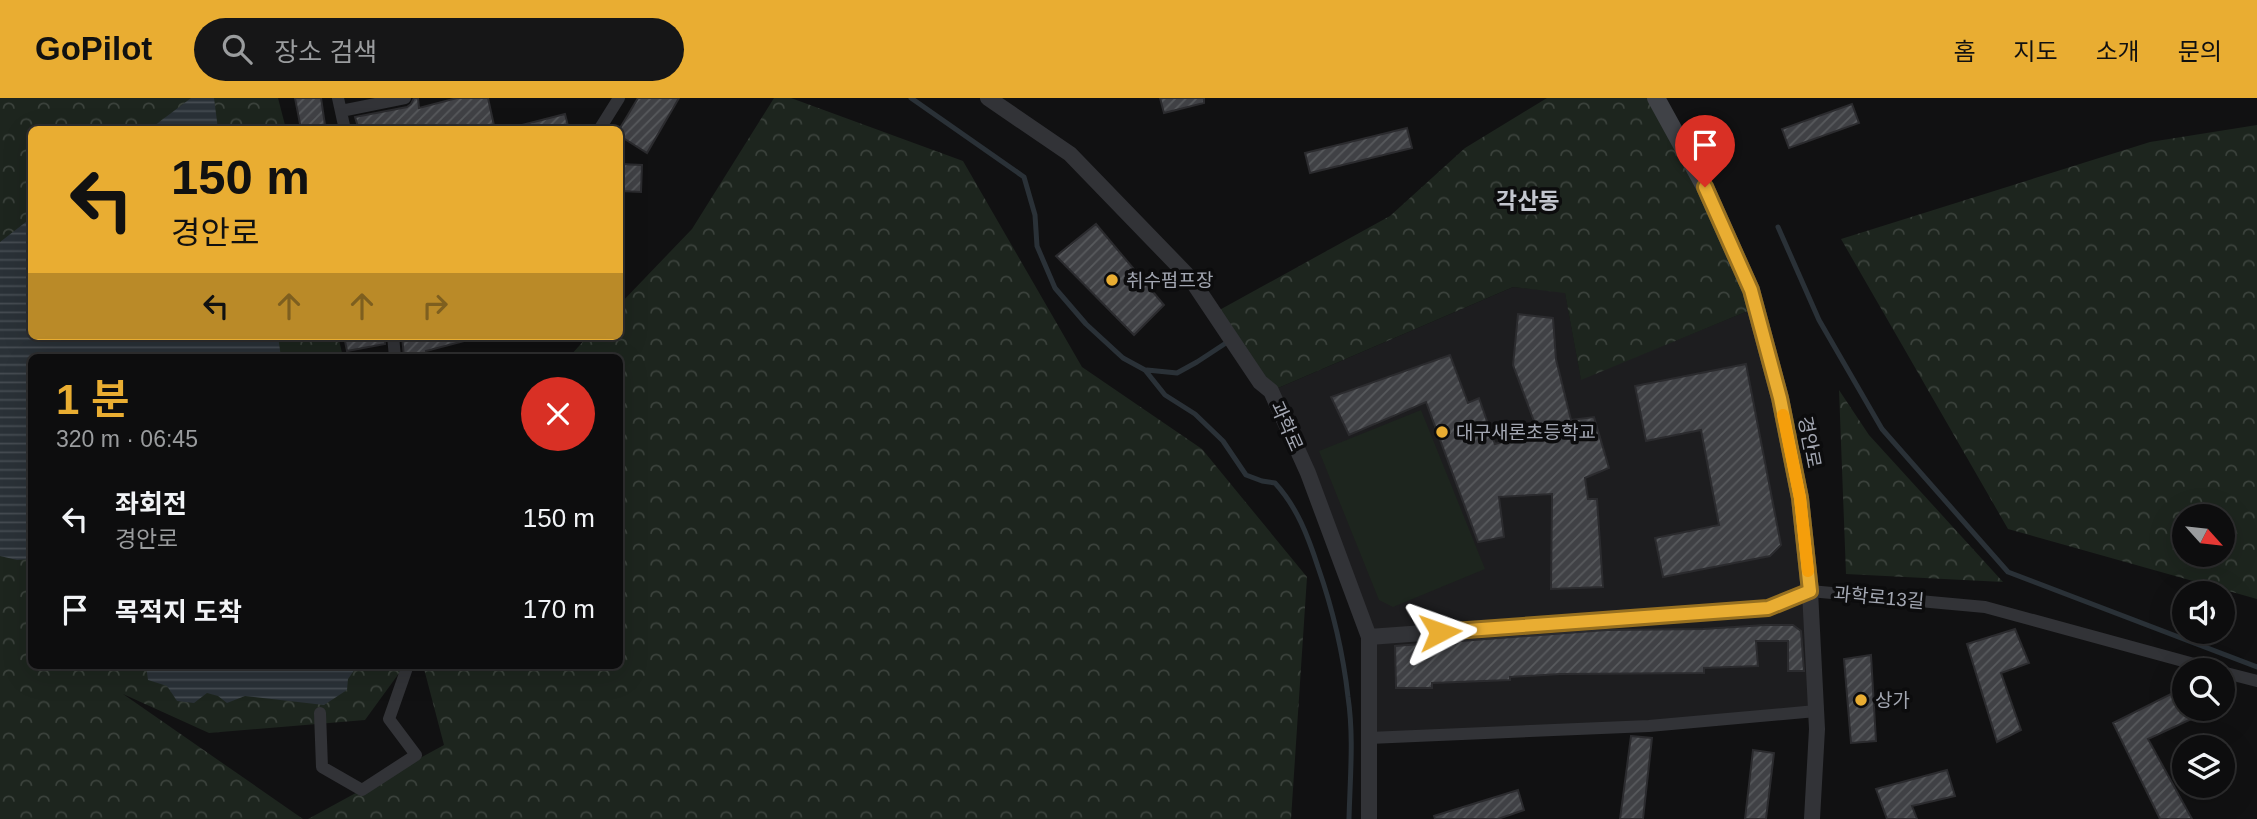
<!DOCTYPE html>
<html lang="ko">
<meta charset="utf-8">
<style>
:root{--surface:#0d0d0e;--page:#161617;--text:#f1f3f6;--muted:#9a9c9e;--line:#2d2d2e;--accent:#e9ad32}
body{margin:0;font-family:Arial,"Noto Sans KR",sans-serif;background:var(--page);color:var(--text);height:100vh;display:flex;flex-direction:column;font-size:26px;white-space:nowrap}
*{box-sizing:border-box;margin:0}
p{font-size:23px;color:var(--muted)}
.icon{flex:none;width:38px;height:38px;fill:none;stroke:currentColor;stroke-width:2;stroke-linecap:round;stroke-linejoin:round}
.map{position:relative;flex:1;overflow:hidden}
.side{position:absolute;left:28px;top:256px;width:595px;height:315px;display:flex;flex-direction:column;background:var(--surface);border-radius:10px;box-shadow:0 7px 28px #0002,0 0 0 2px var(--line)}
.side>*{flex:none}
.guide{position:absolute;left:28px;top:28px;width:595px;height:214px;border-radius:10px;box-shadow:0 7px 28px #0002,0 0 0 2px var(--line);background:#e9ad32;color:#111;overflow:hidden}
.needle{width:46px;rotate:117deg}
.buttons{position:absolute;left:2172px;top:406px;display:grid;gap:14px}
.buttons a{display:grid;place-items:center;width:63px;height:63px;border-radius:50%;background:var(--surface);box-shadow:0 7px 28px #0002,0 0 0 2px var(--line);font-size:35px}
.pin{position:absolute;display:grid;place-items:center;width:60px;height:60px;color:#fff;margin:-72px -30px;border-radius:50% 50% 50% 0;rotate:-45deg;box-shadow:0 0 7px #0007}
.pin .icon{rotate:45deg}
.me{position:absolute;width:77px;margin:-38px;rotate:86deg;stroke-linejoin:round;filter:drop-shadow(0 0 5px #0008)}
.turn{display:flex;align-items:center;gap:24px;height:147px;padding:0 28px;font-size:32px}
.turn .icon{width:91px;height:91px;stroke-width:2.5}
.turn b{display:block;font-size:49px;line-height:60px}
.lanes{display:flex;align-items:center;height:66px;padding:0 28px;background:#0003;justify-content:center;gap:35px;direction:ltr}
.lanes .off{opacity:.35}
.round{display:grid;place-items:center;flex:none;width:74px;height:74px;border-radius:37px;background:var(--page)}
.summary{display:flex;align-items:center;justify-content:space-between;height:119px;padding:0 28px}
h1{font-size:42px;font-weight:600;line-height:52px;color:var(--accent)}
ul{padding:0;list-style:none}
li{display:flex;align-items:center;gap:21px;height:91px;padding:0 28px}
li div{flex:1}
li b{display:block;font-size:26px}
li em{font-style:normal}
header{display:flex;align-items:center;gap:42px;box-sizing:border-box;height:98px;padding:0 35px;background:var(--accent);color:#111}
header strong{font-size:33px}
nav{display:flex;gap:38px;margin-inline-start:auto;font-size:24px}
.search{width:490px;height:63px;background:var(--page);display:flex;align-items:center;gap:18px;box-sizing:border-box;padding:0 24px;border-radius:38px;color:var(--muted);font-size:26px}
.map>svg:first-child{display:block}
</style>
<header>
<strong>GoPilot</strong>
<div class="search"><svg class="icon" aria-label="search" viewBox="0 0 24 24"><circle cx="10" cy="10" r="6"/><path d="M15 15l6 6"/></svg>장소 검색</div>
<nav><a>홈</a><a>지도</a><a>소개</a><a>문의</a></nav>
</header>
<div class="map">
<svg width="2257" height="721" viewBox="0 0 2257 721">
<defs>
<pattern id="forest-crowns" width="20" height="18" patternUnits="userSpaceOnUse" patternTransform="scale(1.75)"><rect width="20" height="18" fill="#1d251e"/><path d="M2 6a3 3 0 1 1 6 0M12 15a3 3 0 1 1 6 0" fill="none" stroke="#3b423c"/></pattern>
<pattern id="water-rules" width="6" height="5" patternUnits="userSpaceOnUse" patternTransform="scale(1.75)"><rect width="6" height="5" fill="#2a3137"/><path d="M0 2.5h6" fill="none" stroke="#464c52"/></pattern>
<pattern id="building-hatch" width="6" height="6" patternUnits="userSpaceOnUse" patternTransform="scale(1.75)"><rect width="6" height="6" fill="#404145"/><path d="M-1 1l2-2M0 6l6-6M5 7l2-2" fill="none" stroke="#585a5d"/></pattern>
</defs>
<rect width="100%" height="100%" fill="#111112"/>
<path fill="#1d1d1f" d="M1513,189L1565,194L1581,281L1755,210L1780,300L1816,613L1369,640V539L1271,293Z"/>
<path fill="url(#forest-crowns)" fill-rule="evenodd" d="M0,0H278L286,31L32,32V238H338L343,259H32V567H405L365,622L209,635L123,596L303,721H0Z
M774,0H791L963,63L1082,269L1202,351L1307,479L1291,721H308L444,647L423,567H620V259H564L570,258L588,238H620V206L692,131Z
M1547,0H1656L1755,210L1581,282L1565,195L1513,189L1271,293L1214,215L1390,118L1465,50Z
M2257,27V501L2008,431L1841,141L2150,44ZM2222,418V457H2184V418Z
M1839,292L1869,337L2003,484L1846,476Z"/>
<path fill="#1d251e" d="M1421,312L1485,471L1393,509L1379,502L1319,353Z"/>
<path fill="url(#water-rules)" d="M191,0H214L218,31H150Z
M31,120L32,238H278L281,259H32L31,461L17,462L0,458V144Z
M143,567H358L348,581L347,592L324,607L245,598L227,605L218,598L207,595L194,605L177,603L167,588L148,582L146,568Z"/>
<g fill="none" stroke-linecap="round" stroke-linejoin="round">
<path stroke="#2a3137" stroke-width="5" d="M911,0L1024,79L1035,117L1037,148L1055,190L1086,226L1123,260L1145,272L1165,297L1195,316L1223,343L1246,377L1262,383L1275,385C1297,409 1308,438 1318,469C1333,512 1343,554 1348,599C1354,639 1350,680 1349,721
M1778,129L1819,222L1882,331L2008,474L2257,569
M1147,272L1177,275L1197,264L1229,243"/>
</g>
<path fill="url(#building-hatch)" stroke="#2b2b2e" stroke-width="2" d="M295,0H321L325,27L301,31Z
M414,0H418L419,10L457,0H488L495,32H359L355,19L407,9L411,6Z
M638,0H679L647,55L620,38V30Z
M1160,0H1204V5L1164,15Z
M1852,6L1859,25L1789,50L1782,31Z
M565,16L569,32H523L522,27Z
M1407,30L1412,50L1310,75L1305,55Z
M620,66L642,67L641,94L620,93Z
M1096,126L1164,207L1134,237L1056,158Z
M1518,216L1553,220L1556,261L1571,322L1594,319L1609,370L1585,380L1588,401H1597L1603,489L1551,491L1552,396L1499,399L1504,439L1478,444L1426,304L1349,337L1331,299L1450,257L1468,305L1479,300L1495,346L1538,334L1513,267Z
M344,238H384L385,246L347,253Z
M402,238H468V242L426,253L427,259H404Z
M1746,266L1781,447L1770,458L1663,479L1655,440L1719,427L1701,332L1646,343L1635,288Z
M1765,527H1793L1801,533L1804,573H1788V543H1756L1758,568L1704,570V575L1560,576L1510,579V582L1432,585V590H1396L1395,548L1606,532L1703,531Z
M2015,531L2029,565L2001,575L2021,632L1997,644L1967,546Z
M1871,557L1876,643L1851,645L1844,561Z
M2179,592L2184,597V611H2213L2148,641L2192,721H2160L2113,625Z
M1631,638L1652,640L1643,721H1620Z
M1753,652L1774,655L1766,721H1745Z
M1947,672L1955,698L1912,708L1917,721H1887L1876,691Z
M1518,692L1524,712L1498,721H1435L1434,718Z"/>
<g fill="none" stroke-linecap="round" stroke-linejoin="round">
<path stroke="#323337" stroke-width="12" d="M338,0L345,32
M341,13L405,0
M599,32L619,0
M393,238L395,259
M1810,493L1985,509L2216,572
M2222,574L2257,583
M320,615L322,669L362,692L416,657L389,621L408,567
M1369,640L1649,628L1816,613"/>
<path stroke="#323337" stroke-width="16" d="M988,0L1070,56L1191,181L1260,284L1271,293L1308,375L1369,539V721
M1369,539L1768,510L1810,493L1817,631L1812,721"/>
<path stroke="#404247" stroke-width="18" d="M1656,0L1705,89L1751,192L1780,300L1800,400L1810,493"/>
</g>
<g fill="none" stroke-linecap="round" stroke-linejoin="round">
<g stroke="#977020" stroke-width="18">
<path id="route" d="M1440,534L1768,510L1810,493L1800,400L1780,300L1751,192L1705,89"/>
</g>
<use href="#route" stroke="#e9ad32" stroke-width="12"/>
<path stroke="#f59e0b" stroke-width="12" d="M1783,317L1800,400L1808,473"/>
</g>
<g fill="#e9ad32" stroke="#0c0c0d" stroke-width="2.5">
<circle cx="1112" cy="182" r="7"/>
<circle cx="1442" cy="334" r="7"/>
<circle cx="1861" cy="602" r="7"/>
</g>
<g text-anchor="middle" stroke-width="7" stroke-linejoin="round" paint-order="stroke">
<g font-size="19" fill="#a3a7b2" stroke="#0c0c0d" text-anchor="start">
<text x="1126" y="189">취수펌프장</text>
<text x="1456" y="341">대구새론초등학교</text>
<text x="1875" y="609">상가</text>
</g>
<g font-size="19" fill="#a3a7b2" stroke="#0c0c0d">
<text transform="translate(1287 328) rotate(66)" y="7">과학로</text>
<text transform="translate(1810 344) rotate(79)" y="7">경안로</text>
<text transform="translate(1879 499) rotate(5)" y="7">과학로13길</text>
</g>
<g font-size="23" font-weight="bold" fill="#c3c6cf" stroke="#0c0c0d">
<text x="1528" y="111">각산동</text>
</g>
</g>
</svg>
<div class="buttons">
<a><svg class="needle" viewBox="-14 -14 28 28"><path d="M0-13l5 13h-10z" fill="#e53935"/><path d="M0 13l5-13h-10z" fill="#9a9c9e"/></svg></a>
<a><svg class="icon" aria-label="sound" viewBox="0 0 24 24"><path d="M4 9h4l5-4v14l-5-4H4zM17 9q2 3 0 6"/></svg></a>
<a><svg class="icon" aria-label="search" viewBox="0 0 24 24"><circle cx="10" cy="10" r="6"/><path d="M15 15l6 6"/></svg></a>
<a><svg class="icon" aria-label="layers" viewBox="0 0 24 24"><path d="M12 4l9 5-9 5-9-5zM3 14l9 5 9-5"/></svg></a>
</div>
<div class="pin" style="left:1705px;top:89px;background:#d93025"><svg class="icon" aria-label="arrive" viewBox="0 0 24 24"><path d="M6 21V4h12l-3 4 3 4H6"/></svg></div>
<svg class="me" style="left:1440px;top:534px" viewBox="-20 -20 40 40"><path d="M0-17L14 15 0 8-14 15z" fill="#e9ad32" stroke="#fff" stroke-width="4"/></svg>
<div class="guide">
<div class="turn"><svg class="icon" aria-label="left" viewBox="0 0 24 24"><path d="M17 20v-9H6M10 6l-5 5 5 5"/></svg><div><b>150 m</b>경안로</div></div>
<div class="lanes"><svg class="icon" aria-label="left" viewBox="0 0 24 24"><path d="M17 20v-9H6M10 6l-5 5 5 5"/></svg><svg class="icon off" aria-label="ahead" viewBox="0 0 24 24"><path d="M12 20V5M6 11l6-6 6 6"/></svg><svg class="icon off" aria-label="ahead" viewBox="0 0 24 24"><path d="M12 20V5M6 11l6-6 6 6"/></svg><svg class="icon off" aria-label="right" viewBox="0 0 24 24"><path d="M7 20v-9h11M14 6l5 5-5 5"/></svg></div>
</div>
<section class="side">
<div class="summary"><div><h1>1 분</h1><p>320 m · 06:45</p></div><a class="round" style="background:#d93025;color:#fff"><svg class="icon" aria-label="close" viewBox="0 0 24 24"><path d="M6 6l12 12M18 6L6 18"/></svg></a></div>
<ul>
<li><svg class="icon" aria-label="left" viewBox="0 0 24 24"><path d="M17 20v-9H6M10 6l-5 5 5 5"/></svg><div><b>좌회전</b><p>경안로</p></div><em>150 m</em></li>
<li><svg class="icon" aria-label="arrive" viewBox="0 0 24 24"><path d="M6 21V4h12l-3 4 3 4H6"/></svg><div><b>목적지 도착</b></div><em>170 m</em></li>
</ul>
</section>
</div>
